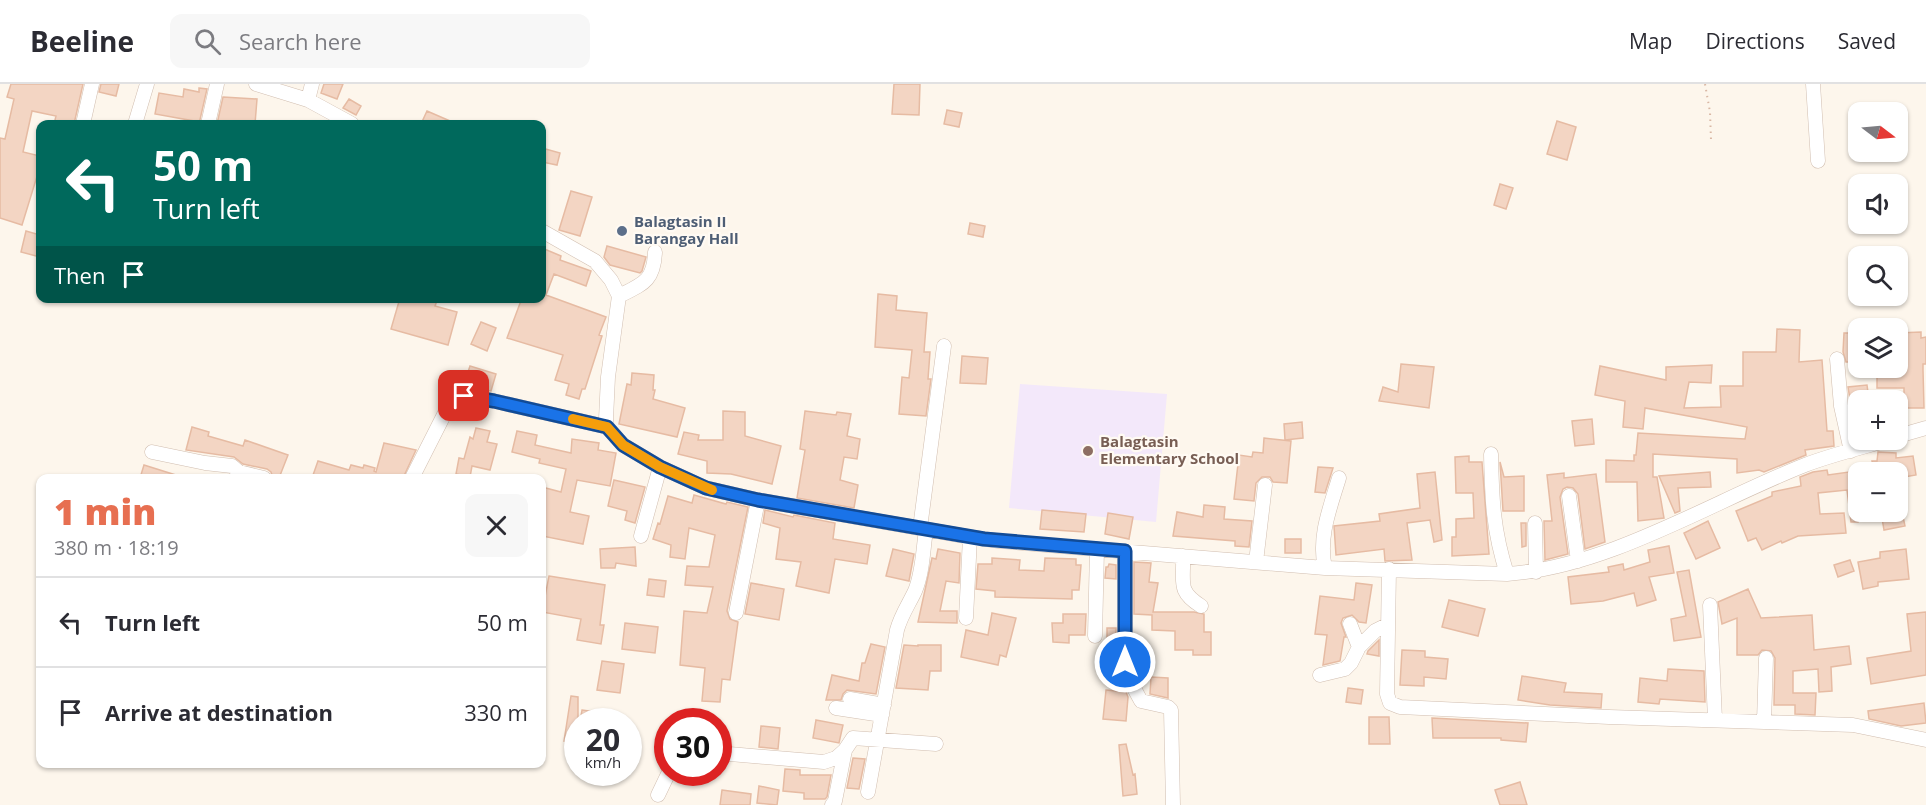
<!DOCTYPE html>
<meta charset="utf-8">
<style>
:root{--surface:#fff;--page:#f7f7f7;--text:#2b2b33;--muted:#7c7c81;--line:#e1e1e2;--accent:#e76f51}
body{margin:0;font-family:"Open Sans",sans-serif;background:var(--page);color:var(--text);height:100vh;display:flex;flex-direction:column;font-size:22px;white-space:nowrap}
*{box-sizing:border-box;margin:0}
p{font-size:20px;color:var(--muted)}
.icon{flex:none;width:33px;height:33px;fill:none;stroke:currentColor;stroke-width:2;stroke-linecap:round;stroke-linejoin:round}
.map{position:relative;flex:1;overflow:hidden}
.side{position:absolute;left:36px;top:390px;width:510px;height:294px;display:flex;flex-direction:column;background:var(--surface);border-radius:12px;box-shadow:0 2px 4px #0004}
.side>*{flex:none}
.top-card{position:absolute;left:36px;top:36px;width:510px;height:183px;border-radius:12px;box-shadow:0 2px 4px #0004;background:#00695c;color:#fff;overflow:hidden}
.needle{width:39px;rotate:106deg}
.controls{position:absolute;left:1848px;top:18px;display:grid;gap:12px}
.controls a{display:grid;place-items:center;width:60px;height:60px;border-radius:12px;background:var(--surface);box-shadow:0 2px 4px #0004;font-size:30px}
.speed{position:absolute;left:564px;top:624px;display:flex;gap:12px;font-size:30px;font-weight:700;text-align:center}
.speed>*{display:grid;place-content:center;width:78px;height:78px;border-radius:50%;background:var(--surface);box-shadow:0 2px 4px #0004;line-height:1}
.speed small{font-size:15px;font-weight:400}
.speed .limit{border:9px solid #d22;background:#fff;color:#111}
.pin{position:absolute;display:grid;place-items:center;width:51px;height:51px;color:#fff;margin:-26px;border-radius:12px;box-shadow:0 3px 9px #0006}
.me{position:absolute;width:66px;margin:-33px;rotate:0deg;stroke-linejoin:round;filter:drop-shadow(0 0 4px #0008)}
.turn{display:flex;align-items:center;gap:21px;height:126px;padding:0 18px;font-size:27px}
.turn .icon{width:78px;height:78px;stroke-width:2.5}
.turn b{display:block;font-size:42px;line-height:51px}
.then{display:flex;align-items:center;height:57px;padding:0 18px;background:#0003;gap:12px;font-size:22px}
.round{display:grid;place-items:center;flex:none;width:63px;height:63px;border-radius:12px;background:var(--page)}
.overview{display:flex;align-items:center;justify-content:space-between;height:102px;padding:0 18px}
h1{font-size:36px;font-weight:800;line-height:45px;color:var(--accent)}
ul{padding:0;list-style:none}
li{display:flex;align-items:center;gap:18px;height:90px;padding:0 18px;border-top:2px solid var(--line)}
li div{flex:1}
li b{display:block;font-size:22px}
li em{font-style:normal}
header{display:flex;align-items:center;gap:36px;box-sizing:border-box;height:84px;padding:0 30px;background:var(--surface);border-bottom:2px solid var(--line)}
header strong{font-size:28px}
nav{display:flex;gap:33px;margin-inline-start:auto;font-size:21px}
.search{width:420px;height:54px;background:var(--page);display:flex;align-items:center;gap:15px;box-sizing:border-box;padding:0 21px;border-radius:12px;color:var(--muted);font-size:22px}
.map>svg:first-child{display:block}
</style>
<header>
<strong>Beeline</strong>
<div class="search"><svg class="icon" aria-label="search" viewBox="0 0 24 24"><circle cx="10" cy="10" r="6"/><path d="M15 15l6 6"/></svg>Search here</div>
<nav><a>Map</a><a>Directions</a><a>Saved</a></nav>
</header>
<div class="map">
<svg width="1926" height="721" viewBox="0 0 1926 721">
<rect width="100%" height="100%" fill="#fdf6ec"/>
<path fill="#f3e8fa" d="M1020,300L1167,310L1156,438L1009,424Z"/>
<path fill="#f3d5c3" stroke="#e6bba3" stroke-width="1.5" d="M11,0H83L74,40H54L56,32L32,27L23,68L40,72V89H38L22,141L0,134V54L5,55L14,15L7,13Z
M101,0H119L116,12L99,8Z
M324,0H343L337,15L321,9Z
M894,0H920L919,31L892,30Z
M199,4L207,5L199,40H194V37L155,30L159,9L183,13L184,5L199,8Z
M223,13L257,15L255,40H217Z
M349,15L361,22L356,31L343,24Z
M947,26L962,29L959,43L944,40Z
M427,27L457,40H421Z
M1557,37L1576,43L1567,76L1547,70Z
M542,64L560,69L557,81L542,78Z
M1500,100L1513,104L1506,125L1494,121Z
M571,107L592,113L580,152L559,146Z
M970,139L985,142L983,153L968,150Z
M26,147L40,151V173L21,168Z
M607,162L646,173L642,187L640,189L610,181L604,173Z
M542,164L561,172L560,176L591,187L586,202L554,190L546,211L606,233L599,251L602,252L585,305H582L579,315L566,311L569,300L555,296L563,271L507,254L522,214H542Z
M878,210L897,212L896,226L927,229L924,268H930L928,295H931L926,332L899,330L902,293L909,294L912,266L875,263Z
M400,214H438L435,222L457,228L448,261L391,245Z
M481,238L496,244L487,267L471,260Z
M1777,245L1800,246L1799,278L1822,276L1827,347H1833L1834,362L1805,366L1806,371L1764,388L1759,386L1737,389V375L1653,370V393H1657L1664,434L1638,437L1637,398H1606V376L1634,377V371H1636L1638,349L1745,355L1747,343L1645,324L1643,345L1623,343L1625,317L1595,311L1600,282L1666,296V283L1712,281L1711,299L1689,298L1684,324L1721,323L1720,302H1743V268H1776Z
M1921,248V254L1926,253V280H1923V286L1924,324H1904V304H1877V284H1898V249Z
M1844,249H1858V278H1846L1843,268Z
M962,272L988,274L986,300L960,299Z
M1401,280L1434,283L1429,324L1379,317L1383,303L1398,308Z
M470,282L496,290L491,307L463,303Z
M632,289L654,291L653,306H655L653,315L685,324L677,353L619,340L627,300L631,301Z
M1867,301L1869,316H1858V333L1853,334L1848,303Z
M723,327L745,328V352L781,362L772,400L731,390L707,389V377L678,370L684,348L699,351L698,356H723Z
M805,327L836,331L837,328L851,330L847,352L860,355L857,375L844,373L840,396L858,401L854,424L797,414L805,366L800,365Z
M1592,335L1594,360L1575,362L1572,337Z
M1302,338L1303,354L1285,356L1284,340Z
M192,343L209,348L208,352L243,362L245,356L288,371L279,394H273L271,388L267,385L243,380L234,373L186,366Z
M476,344L490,347L487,358L497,360L490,386L472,382L470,393L456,390L459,374L464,375L470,353L473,355Z
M517,347L537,351L535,361L571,369L572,355L599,359L598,366L616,369L610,402L577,396L570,428L589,432L583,460L542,452V403L561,408L566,385L539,379L540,375L512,368Z
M1264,354L1291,357L1287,399L1273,398L1270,393H1262L1256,399L1254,417L1234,415L1239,371L1252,373L1253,368L1263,369Z
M384,359L416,366L403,394L388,391L387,394H312L318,377L349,386L351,381L363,384L364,381L375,384L374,387L376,388Z
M1878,368L1896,369V374L1913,372L1916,391L1898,394V388H1874L1872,377H1877Z
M1469,372V378H1482L1489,470L1452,472V453H1456V435L1474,434L1473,409H1456L1455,373Z
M1500,378L1504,393L1524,392V427H1503Z
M144,381L179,392L178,394H140Z
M1318,383L1333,384L1325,409L1315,408Z
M1827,386L1828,391L1856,387L1858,407V438H1851L1847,406L1818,409L1820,430L1844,429L1846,449L1798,452L1782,459L1781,457L1762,466L1756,454L1748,457L1736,427L1772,412V408L1801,402L1800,393L1813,388Z
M1435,388L1442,456L1434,458L1430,436L1407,439L1412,476L1385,477L1384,465L1336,471L1334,442L1380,437L1379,430L1420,424L1417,390Z
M1710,388L1711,403L1678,404L1680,427L1675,429L1659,392Z
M1564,389V394L1596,390L1605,458L1585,465L1578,410L1573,404L1567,403L1563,405L1560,413L1568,470L1545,476L1544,437H1552L1547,391Z
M614,396L645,403L635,439L625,436L627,427L608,422Z
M694,411L726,420L727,418L748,423L727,527L730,535L738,538L730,596L722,595L720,618L702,617L705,584L680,581L684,527L707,529L713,503L685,501L687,482L709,483L715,451L689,444L685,475L670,473L671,461L653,455L658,439L660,440L668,412L692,419Z
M1204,421L1225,423L1224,435L1252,437L1249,463L1235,462V457L1173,452L1177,428L1203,433Z
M765,426L793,433L794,431L835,439L833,455L870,461L867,480L835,475L829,509L796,502L801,478L776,475L780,444L763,439Z
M1042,426L1086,430L1084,448L1040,445Z
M1881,428H1902L1905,442L1884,446Z
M1108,429L1133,433L1129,455L1105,450Z
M1708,437L1720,464L1696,475L1684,449Z
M1521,439H1526V462L1522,463Z
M1285,455H1301V469H1285Z
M1669,462L1674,489L1649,493L1656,516L1637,522L1634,509L1603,517L1571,520L1568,493L1609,488L1608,483L1623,480L1624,486L1650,478L1648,466Z
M635,463L636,482L616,479L615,484H601L600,465Z
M893,465L914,470L909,497L886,492Z
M938,465L960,469L959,499L946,497L940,527H957V539L918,538L932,474L936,475Z
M1906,465L1909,495L1878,498V502L1863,505L1858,478L1880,474V468Z
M992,474L1020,476L1019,486L1044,487L1045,474L1076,475V481H1081L1079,506H1072V515L995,513V507L976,505L978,480H992Z
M1850,476L1854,487L1838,493L1834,481Z
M1134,478L1151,479L1149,498L1158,499L1153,528H1194L1204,530V548H1211V571H1193V566H1175V547L1152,546V531L1134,530Z
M1109,480L1116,481V495L1105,494L1106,483H1108Z
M1689,486L1701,553L1674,557L1671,535L1686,532L1677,488Z
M549,492L605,501L600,541H604L601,560L577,556L581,535L542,528Z
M649,495L666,497L664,513L647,511Z
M751,499L784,505L779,536L745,530Z
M1356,499L1372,501L1366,539L1359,538L1352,531L1343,534L1341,539L1346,553H1344L1340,577L1323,581L1327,551L1315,550L1320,512L1354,516Z
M1748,505L1761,534L1812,531L1814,566L1849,562L1851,580L1831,583L1832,607L1819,608L1818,585L1793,587V609H1816L1815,631L1795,630V621H1774L1775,574L1771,567L1762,566L1758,571H1737V534L1722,540L1718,518Z
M1449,516L1485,525L1478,552L1442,543Z
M1926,528V591L1871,600L1867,574L1911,567L1907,530Z
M992,529L1016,534L1006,573L1000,571L998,581L961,573L966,546L988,551Z
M1063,530H1086L1085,551H1069V559L1053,558L1052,539H1063Z
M625,539L658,543L655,569L622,565Z
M1107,544H1116V576H1107Z
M1379,556V572L1367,570L1368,567Z
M871,560L885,563L876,610L847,606L843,610L841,616H826L832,591L859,597L862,579H865Z
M904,561L918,562V561H941V587H930L928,606L896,604Z
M1402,566L1425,567V573L1448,575L1446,595L1424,593V602L1400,601Z
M602,577L624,580L620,609L597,606Z
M1668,585L1704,587L1705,618L1660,615L1659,620L1638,618L1640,594L1667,597Z
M1522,592L1566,599L1564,608L1602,610L1601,624L1550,621L1518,616Z
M1151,593L1168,594V614L1150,610Z
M1348,604L1363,606L1361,620L1346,618Z
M1106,606L1126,608L1128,613L1126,637L1103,635Z
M571,612L578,613V659L564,657Z
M1924,619L1926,639L1901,642L1869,635L1868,627Z
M582,626L615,631V638H580Z
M1369,633H1389L1390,660H1369Z
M1432,634L1528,639L1526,658L1501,656V654H1433Z
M816,636L843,641L839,659L813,654Z
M761,642L780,644L778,665L759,663Z
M1126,660L1133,691L1135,690L1137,710L1123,712L1119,661Z
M853,674L865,675L859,705L847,704Z
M785,685L800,686V691H831L827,713L825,715H804V709L783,707Z
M1520,698L1527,721H1500L1495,706Z
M759,702L779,706L777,721L757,719Z
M722,706L751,710L750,721H720Z"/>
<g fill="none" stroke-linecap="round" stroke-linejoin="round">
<g stroke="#d1beb0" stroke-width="15">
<path id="minor" d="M256,0L308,16L352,40
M1813,0L1818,77
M308,16L312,0
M83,40L92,0
M135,40L147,0
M208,40L217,0
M542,147L595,177L611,196L619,212L608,293L606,335L607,343L623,361L660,383L706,404L758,416L970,453L999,457L1325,484L1507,490C1609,483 1711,418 1805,381C1831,371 1860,364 1888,356
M619,212C643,200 654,197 655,168
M1837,275L1841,322L1851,367
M1898,352L1926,344
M152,368L205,379L232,382L239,388L264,394
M1491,370C1492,416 1493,446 1507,490
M412,394L449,321L456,314L464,312L494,317L607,343
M1569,412L1578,477
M1535,439L1536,488
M920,444L944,262
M641,452L660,383
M1125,467V578L1133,590L1135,606L1141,617L1168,623L1171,626L1173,721
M1183,472C1184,499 1177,507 1201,522
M1256,478L1265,401
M1325,484C1318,453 1330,424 1339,394
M1389,485L1387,610L1390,619L1400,623L1609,633L1853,641L1926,656
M1710,521L1715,636
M736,529L758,416
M966,534L970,453
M1350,540L1359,563
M1095,552L1097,465
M1320,591L1345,585L1351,579L1359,563L1375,547L1387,541
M850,615L884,621
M836,624L882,631
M1764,638L1766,574
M718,669L824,678L836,674L845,666
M868,708L897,546C901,531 909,520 915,507C923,488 923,465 926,446
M658,711L669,688
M832,721L835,717L845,666L853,654L936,660"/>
</g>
<path stroke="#d9b8a5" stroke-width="2" stroke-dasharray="1.5 4.5" stroke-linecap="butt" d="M1705,0L1710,28L1711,56"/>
<use href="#minor" stroke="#fff" stroke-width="14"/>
</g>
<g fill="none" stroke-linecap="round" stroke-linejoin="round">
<g stroke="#114b97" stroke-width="15">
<path id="route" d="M464,312L494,317L607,343L623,361L660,383L706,404L758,416L984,455L1125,467V578"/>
</g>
<use href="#route" stroke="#1a73e8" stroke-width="10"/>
<path stroke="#f59e0b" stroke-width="10" d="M573,335L607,343L623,361L660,383L712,406"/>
</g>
<circle fill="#5c6f8a" stroke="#fffaf3" stroke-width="2" cx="622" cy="147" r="6"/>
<circle fill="#8d6e63" stroke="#fffaf3" stroke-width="2" cx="1088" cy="367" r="6"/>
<g text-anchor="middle" stroke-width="4.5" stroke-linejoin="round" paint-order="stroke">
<g font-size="15" font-weight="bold" fill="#4e5e75" stroke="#fffaf3" text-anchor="start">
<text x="634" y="143">Balagtasin II<tspan x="634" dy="17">Barangay Hall</tspan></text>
</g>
<g font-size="15" font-weight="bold" fill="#785e54" stroke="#fffaf3" text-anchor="start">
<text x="1100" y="363">Balagtasin<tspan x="1100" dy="17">Elementary School</tspan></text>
</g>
</g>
</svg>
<div class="controls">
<a><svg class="needle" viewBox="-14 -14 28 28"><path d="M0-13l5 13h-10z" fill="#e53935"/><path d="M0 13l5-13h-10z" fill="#7c7c81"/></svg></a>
<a><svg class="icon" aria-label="sound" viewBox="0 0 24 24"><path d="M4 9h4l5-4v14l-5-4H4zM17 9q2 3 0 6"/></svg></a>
<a><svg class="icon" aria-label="search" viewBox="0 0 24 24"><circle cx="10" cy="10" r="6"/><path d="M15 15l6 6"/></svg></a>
<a><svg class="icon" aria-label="layers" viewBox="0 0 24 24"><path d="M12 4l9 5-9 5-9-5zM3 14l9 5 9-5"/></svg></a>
<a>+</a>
<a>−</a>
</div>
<div class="speed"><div>20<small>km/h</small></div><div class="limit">30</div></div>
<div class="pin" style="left:464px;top:312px;background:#d93025"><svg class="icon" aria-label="arrive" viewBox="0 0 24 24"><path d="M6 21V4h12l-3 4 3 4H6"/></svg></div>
<svg class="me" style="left:1125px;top:578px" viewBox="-20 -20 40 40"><circle r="17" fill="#1a73e8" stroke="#fff" stroke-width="3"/><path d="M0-11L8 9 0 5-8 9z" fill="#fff"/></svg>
<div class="top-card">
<div class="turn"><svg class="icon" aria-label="left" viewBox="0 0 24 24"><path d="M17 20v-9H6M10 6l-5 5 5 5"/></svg><div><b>50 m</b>Turn left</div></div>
<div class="then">Then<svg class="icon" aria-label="arrive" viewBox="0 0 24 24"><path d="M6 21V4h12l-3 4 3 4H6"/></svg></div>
</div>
<section class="side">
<div class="overview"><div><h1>1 min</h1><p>380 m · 18:19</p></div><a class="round"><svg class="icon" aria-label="close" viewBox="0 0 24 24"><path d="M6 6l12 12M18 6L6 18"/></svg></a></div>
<ul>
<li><svg class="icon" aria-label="left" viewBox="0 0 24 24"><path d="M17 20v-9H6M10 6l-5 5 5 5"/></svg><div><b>Turn left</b></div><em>50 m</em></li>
<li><svg class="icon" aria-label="arrive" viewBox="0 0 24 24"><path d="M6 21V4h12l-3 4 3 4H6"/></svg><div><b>Arrive at destination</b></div><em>330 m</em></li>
</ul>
</section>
</div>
